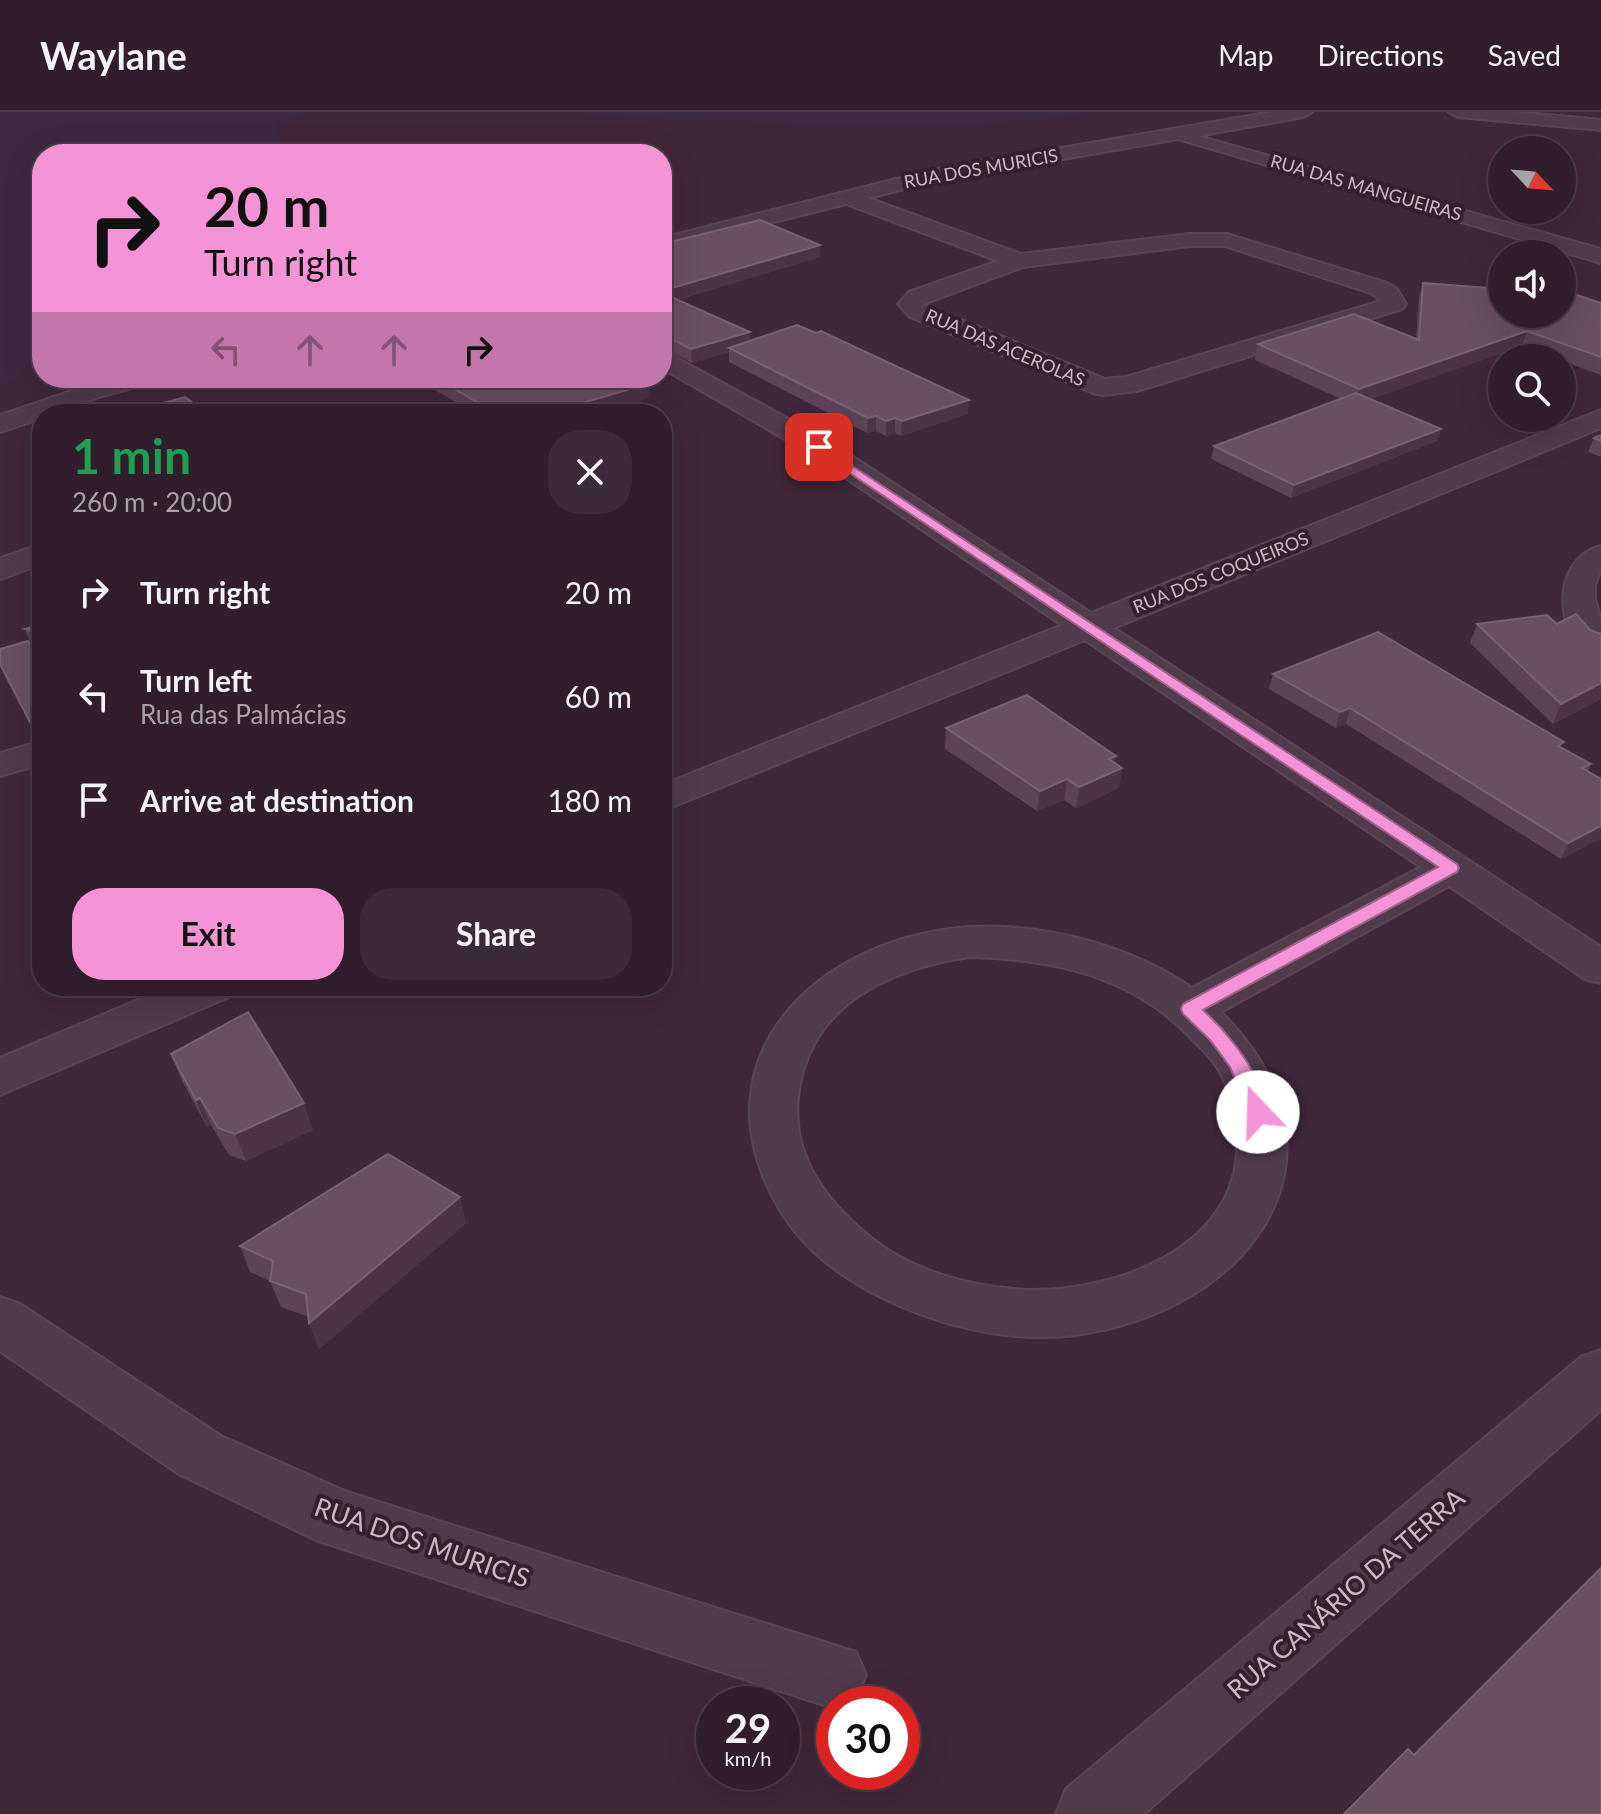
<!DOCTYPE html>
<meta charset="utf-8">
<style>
:root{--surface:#311d2c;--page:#3d2a38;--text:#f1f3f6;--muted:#a8a2a9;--line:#4c3b48;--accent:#f494d7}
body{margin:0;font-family:Lato,sans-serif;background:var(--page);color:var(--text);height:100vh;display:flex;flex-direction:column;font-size:30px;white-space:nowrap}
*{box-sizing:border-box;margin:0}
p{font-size:26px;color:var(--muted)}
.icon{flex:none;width:44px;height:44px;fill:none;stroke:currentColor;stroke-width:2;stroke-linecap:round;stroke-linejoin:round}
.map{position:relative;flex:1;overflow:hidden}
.side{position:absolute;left:32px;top:292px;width:640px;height:592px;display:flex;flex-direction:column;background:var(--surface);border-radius:32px;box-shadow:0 8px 32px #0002,0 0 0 2px var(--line)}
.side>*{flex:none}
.top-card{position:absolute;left:32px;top:32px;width:640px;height:244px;border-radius:32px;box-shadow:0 8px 32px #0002,0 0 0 2px var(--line);background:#f494d7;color:#111;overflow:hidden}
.needle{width:52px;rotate:116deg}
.controls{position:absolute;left:1488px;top:24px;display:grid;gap:16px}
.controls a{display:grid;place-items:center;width:88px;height:88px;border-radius:50%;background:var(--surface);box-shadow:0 8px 32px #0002,0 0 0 2px var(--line);font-size:40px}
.speed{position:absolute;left:696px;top:1574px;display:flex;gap:16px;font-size:40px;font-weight:700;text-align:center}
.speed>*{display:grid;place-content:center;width:104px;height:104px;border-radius:50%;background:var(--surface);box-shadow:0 8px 32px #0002,0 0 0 2px var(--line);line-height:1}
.speed small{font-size:20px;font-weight:400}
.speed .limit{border:12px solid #d22;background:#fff;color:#111}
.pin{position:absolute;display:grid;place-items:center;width:68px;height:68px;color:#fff;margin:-34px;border-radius:16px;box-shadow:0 4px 12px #0006}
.me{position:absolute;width:88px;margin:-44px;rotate:339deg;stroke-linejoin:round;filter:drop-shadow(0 0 6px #0008)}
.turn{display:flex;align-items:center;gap:28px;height:168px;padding:0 40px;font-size:36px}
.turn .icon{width:104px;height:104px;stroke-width:2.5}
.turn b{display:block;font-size:56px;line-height:68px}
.lanes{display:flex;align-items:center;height:76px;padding:0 40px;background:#0003;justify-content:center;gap:40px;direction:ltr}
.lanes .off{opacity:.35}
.round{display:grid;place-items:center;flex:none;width:84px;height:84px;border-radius:32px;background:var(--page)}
.summary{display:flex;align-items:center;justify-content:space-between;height:136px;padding:0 40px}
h1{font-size:48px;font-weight:700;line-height:60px;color:#1e9e55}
.button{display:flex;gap:16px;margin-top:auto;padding:16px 40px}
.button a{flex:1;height:92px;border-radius:32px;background:var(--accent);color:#111;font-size:32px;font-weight:700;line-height:92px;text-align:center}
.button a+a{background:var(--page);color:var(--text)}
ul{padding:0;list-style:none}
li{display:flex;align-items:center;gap:24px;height:104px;padding:0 40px}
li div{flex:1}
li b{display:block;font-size:30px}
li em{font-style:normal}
header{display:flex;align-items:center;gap:48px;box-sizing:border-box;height:112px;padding:0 40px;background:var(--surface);border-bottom:2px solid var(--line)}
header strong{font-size:38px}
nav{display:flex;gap:44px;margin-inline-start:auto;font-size:28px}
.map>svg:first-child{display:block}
</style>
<header>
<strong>Waylane</strong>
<nav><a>Map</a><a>Directions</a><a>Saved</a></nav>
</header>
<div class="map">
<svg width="1601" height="1702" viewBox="0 0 1601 1702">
<rect width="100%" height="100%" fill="#41273a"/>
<path fill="#3d2942" d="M0,0H321L276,9L284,40L289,42H42V240L16,267L0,275Z
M522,0H1112L988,13L808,14Z"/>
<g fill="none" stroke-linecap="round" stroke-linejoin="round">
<g stroke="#5a4554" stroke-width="4">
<path id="minor" d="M1272,0H1312L1303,5L1198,24L1601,137V151L1178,27L932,70L868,86L1021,142L1190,122H1227L1387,171L1397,177L1406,192L1402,197L1137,279L1102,283L1093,281L910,205L898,192L909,180L998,149L846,92L662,138V126L932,58ZM1190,134H1225L1371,181L1381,189L1126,265L1105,267L923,192L1023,155Z
M1449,0H1516L1601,8V18L1458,5Z
M662,238L829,329L1091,501L1601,298V316L1114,516L1601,835V871L1585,867L1449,774L1221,900C1359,1037 1261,1188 1093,1220C1029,1233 959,1220 900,1194C854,1174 809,1145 782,1101C688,949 816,825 970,815C1045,811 1131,834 1192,876L1421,755L1085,528L662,699V673L1062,513L809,341L662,256ZM970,845C1051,847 1130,863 1189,924C1197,933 1207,941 1214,951C1228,970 1233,991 1236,1014C1252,1129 1124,1179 1030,1178C973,1176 913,1160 869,1124C823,1086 789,1040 799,977C813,891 892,856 970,845Z
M110,266H154L150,271L99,285L52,302H42V306L0,320V303Z
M42,432V452L0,467V446Z
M1601,434V457L1595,473V486L1601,509V543C1551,531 1550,446 1601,434Z
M42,629V652L0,664V641Z
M171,874H235L229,885L0,983V946Z
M0,1185L20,1192L221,1324L347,1380L856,1540L866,1563L856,1586L834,1592L833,1596L316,1428L179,1362L0,1239Z
M1601,1238V1298L1144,1702H1056L1066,1677L1581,1245Z"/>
</g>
<use href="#minor" fill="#503b4b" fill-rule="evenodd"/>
</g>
<path fill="#5e4357" d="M662,132L820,145L677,188L751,229L968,302L901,324L895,321L886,324L876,319L867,321L729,250V240L692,251L662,235Z
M1423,171L1502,202L1601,191V263L1562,249V246H1555L1522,234L1370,287L1437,329L1291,386L1211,347L1214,334L1341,287L1255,248L1258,232L1416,227L1419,186Z
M415,266H641L638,267L648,272L649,286L594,302H475Z
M1601,323V345L1588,340L1594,326Z
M42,512V540L33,538L25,517Z
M1477,512H1557L1590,518L1601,522V587L1553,612L1470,531Z
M0,537L42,552V624L37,625L0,553Z
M1273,562L1562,636L1591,652L1588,659L1601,667V726L1561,747L1346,612L1336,616L1269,577Z
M946,616L1115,650L1122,656L1119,676L1076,696L1064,688L1037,699L945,637Z
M171,942L313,1018L246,1049L229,1043L211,1013L207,1015L182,969Z
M466,1111L319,1237L309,1211V1205L281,1195L270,1169L250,1160L240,1134Z"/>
<path fill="#4e3247" d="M820,133V145L662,192V179Z
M1527,219L1522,234L1355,293L1359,277Z
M750,220L751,233L729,236V240L692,251L691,237Z
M648,272L649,286L594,302H544Z
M969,288L968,302L901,324L902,309Z
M876,304V319L867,321L868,306Z
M895,306V321L886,324V309Z
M1441,317L1437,329L1291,386L1294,373Z
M1601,571V587L1553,612L1561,592Z
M1350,596L1346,612L1336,616L1340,600Z
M42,613V624L37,625L33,616Z
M1116,644L1113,660L1122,656L1119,676L1076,696L1079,675L1109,647Z
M1067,667L1064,688L1037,699L1040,679Z
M1601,714V726L1561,747L1568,731Z
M200,986L211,1013L207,1015L196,988Z
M304,991L313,1018L246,1049L235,1022Z
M460,1085L466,1111L319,1237L309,1211Z"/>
<path fill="#6a4f63" stroke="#796072" stroke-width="2" d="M760,108L820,133L662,179V132Z
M1423,171L1502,177V202H1562V189L1577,183L1601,191V245L1527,219L1359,277L1258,232L1354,202L1419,228Z
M662,181L750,220L691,237L662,222Z
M797,213L816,221L821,219L969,288L902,309L895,306L886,309L876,304L868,306L729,236Z
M436,266H637L648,272L544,302H497Z
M1356,281L1441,317L1294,373L1214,334Z
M185,285L208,302H146L141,297Z
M1601,323V329L1594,326Z
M1576,502L1590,518L1601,522V571L1561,592L1477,512L1547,503L1557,512Z
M42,512V521L25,517Z
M1378,520L1564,630L1558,634L1591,652L1582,656L1601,667V714L1568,731L1350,596L1340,600L1273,562Z
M28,529L42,552V613L33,616L0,552V537Z
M1027,583L1116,644L1109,647L1122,656L1079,675L1067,667L1040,679L946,616Z
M248,900L304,991L235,1022L218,1016L200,986L196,988L171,942Z
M388,1042L460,1085L309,1211L306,1182L270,1169L273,1149L240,1134Z
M1601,1456V1702H1344L1408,1637L1414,1643Z"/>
<path fill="#f494d7" stroke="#9f608c" stroke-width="2" d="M819,332L1457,752L1459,756L1457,760L1203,898C1233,926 1259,959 1268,1000L1265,1005H1251L1230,955L1210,928L1183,902L1181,897L1183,892L1438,755L815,338L813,335Z"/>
<g text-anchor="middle" stroke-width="8" stroke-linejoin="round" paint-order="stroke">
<g font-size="18" fill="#cbb8c5" stroke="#362030">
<text transform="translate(981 57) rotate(-10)" y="6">RUA DOS MURICIS</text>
<text transform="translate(1366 76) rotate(16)" y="6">RUA DAS MANGUEIRAS</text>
<text transform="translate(1005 236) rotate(23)" y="6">RUA DAS ACEROLAS</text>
<text transform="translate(1221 461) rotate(-22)" y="6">RUA DOS COQUEIROS</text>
</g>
<g font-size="26" fill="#cbb8c5" stroke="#362030">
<text transform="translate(422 1431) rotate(19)" y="9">RUA DOS MURICIS</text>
<text transform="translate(1346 1482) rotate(-41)" y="9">RUA CANÁRIO DA TERRA</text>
</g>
</g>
</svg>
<div class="controls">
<a><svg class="needle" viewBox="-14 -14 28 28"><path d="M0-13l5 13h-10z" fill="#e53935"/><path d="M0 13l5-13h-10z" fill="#a8a2a9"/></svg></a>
<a><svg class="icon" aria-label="sound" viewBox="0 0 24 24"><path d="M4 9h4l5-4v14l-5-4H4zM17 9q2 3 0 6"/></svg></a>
<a><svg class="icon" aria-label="search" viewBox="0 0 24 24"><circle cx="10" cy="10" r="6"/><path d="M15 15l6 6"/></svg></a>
</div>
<div class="speed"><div>29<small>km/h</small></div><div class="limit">30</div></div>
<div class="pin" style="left:819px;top:335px;background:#d93025"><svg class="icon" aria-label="arrive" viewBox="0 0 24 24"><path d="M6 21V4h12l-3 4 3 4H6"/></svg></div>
<svg class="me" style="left:1258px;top:1000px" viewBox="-20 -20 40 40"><circle r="19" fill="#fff"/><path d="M0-13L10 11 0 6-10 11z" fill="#f494d7"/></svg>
<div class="top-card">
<div class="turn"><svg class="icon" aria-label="right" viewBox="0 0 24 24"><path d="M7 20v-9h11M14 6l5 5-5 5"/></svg><div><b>20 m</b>Turn right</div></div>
<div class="lanes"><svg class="icon off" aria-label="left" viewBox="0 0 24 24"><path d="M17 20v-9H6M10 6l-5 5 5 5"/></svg><svg class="icon off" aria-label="ahead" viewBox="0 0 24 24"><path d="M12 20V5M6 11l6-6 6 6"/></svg><svg class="icon off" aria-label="ahead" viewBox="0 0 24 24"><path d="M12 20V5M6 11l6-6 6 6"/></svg><svg class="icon" aria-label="right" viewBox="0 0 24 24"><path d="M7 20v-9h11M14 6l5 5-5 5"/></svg></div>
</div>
<section class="side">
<div class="summary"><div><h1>1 min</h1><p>260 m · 20:00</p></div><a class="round"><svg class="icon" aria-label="close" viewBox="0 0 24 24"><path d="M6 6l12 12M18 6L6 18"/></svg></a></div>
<ul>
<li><svg class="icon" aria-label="right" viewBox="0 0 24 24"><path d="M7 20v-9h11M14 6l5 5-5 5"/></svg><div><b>Turn right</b></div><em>20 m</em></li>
<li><svg class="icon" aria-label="left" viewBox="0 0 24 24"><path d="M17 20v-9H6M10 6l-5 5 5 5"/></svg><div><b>Turn left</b><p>Rua das Palmácias</p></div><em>60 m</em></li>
<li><svg class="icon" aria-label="arrive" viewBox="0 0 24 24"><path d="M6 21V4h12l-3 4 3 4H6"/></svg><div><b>Arrive at destination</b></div><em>180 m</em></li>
</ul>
<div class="button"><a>Exit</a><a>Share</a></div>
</section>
</div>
